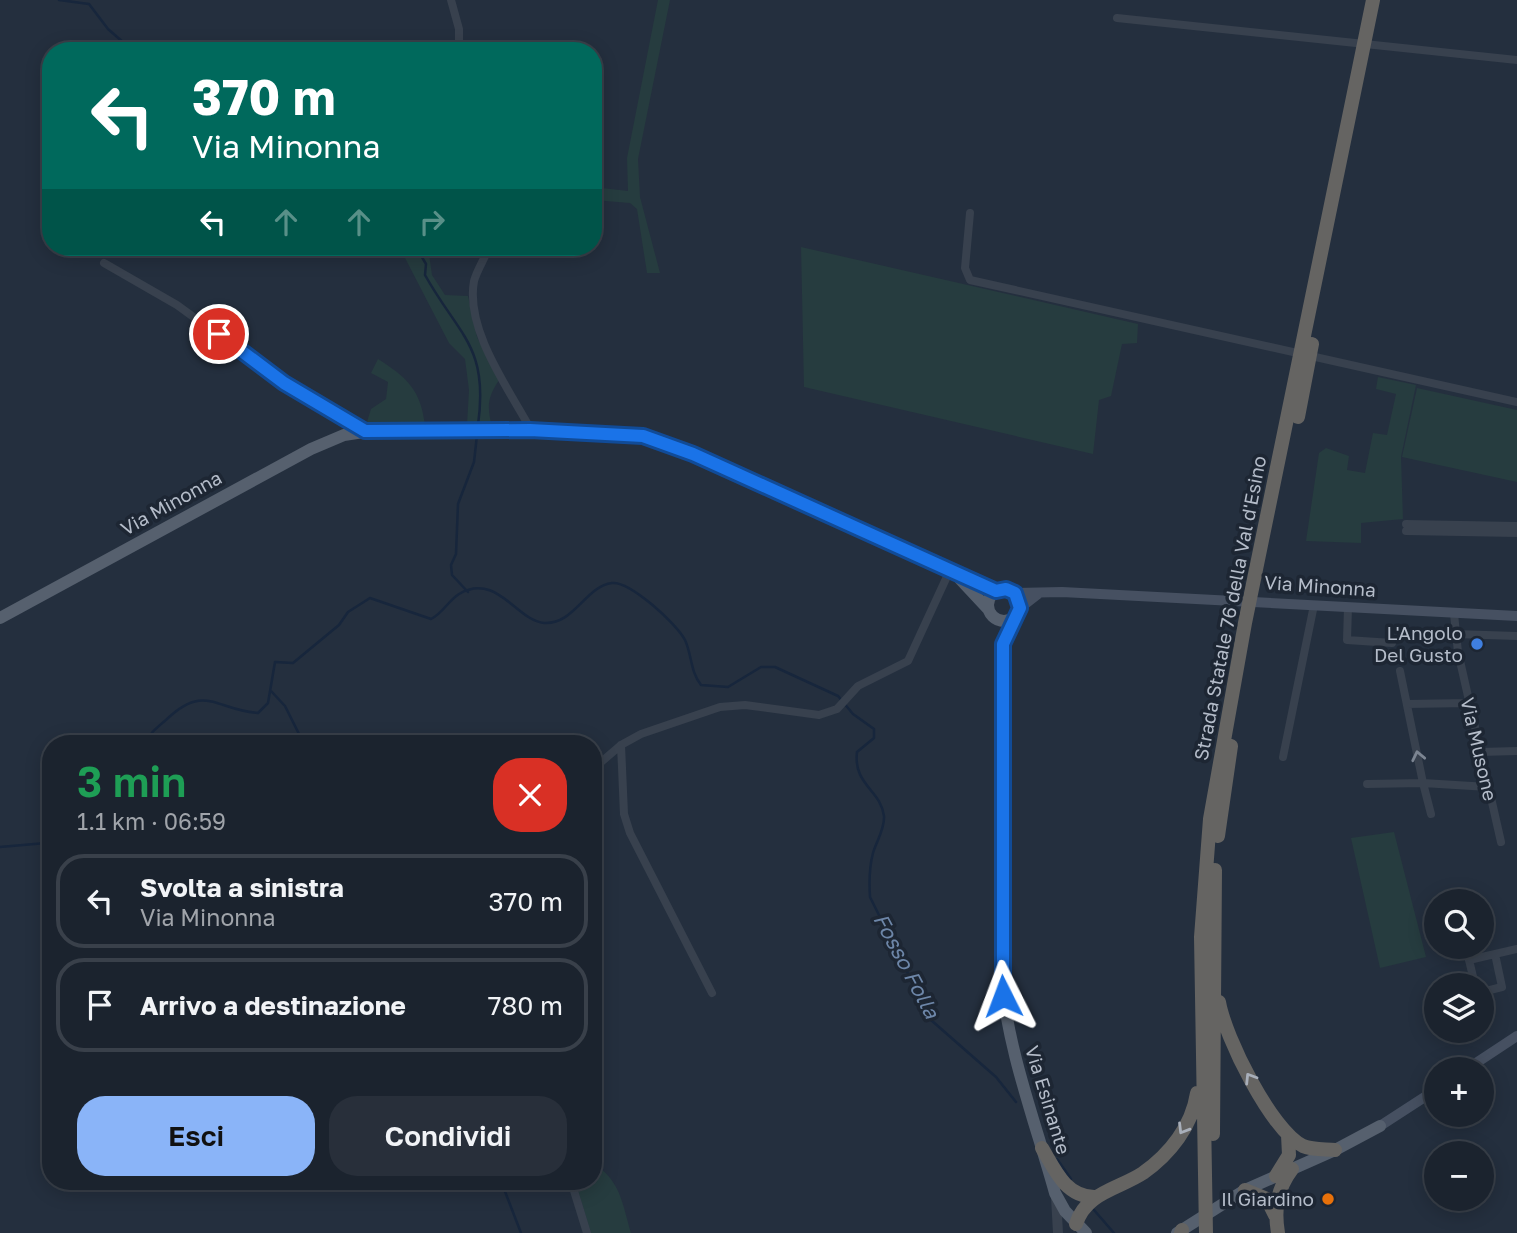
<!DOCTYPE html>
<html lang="it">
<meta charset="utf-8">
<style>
:root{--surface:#1b232e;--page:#282f3a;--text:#f1f3f6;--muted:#a0a4aa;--line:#39404a;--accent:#8ab4f8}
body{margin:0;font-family:"Golos Text",sans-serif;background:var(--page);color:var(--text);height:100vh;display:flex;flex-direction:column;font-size:26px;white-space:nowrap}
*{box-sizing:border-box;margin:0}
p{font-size:23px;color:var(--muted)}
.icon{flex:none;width:38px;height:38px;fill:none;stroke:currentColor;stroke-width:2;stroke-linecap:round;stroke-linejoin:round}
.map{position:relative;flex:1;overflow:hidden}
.panel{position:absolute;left:42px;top:735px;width:560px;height:455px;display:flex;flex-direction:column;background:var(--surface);border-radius:28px;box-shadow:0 4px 18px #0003,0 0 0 2px var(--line)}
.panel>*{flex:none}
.hud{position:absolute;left:42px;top:42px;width:560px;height:214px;border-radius:28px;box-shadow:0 4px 18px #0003,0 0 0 2px var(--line);background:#00695c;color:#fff;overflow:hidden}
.buttons{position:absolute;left:1424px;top:889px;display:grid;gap:14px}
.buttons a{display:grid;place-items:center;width:70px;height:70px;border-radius:50%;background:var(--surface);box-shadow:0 4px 18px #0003,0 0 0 2px var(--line);font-size:35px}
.pin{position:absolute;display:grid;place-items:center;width:60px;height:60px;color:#fff;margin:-30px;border:4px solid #fff;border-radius:50%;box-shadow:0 2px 7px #0007}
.me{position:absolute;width:77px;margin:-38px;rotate:357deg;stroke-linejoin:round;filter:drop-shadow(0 0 5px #0008)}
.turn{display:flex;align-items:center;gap:24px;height:147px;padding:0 35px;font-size:32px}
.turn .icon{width:91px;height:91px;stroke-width:2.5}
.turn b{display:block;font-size:49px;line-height:60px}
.lanes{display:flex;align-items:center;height:66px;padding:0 35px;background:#0003;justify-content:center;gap:35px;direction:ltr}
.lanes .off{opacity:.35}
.round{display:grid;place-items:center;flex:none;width:74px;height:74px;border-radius:28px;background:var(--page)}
.summary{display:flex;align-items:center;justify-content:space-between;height:119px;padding:0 35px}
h1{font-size:42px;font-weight:600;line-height:52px;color:#1e9e55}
.primary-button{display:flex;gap:14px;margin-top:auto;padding:14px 35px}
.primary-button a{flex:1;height:80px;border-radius:28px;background:var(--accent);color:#111;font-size:28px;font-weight:600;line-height:80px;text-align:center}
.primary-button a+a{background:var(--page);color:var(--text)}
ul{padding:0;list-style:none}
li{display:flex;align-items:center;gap:21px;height:94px;margin:0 14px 10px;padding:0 21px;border:4px solid var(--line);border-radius:28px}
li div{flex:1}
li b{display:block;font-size:26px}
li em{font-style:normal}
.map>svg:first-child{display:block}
</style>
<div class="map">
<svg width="1517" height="1233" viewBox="0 0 1517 1233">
<rect width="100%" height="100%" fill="#242f3e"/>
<path fill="#263c3f" d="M658,0H670L638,159L640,197L660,273H647L637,209L630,203L593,200V187L628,191L627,158Z
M394,247H428L432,275L445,295L468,296L477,337L499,380C487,398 487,407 492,427L467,425L469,390L465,359L449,343L404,256Z
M801,247L1138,324L1137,343L1122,344L1111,396L1099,400L1093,454L804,387Z
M378,359C406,377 421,389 425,426L366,425L371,409L386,399L388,382L371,373Z
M1378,377L1416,385L1401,457L1403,519L1361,523V543L1306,541L1319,453L1326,448L1349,456L1347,470L1365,473L1373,433L1387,435L1396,394L1376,389Z
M1417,388L1517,410V482L1402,457Z
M1394,832L1426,957L1380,968L1351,838Z
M593,1163C621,1181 622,1203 631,1233H591L575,1181H593Z"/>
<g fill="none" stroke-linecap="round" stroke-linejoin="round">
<path stroke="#17263c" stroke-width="2.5" d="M59,0L89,4L108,29L124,43L159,51
M416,247L426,264L425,275C459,336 489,346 478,425
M468,592L452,575L451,565L456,554L458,504L474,462L477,435
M271,691L285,706L304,744
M145,744C149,733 158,727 167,719C205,683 216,710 258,713L268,703L275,662L293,663L339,625L348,612L370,598L431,619C443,613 448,601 459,594C497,572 516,620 544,623C574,625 586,586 612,583C630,581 677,624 685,640C692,655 690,671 701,685L728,687L761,667H775L838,696L853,714L874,729V738L857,752C853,785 881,790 884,816C885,829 876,842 873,853C869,868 869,882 870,897L931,1020L996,1077L1016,1102
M0,847L46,843L51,837
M1057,1159L1071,1179
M501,1181L521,1233
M1094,1210L1114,1233"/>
<path stroke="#38414e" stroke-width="8" d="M451,0L459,29V51
M1117,18L1517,60
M970,213L965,268L970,280L1517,402
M489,247C485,258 477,270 474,281C465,330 509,389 531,430
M104,263L177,305L284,383L365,431
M1406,524L1517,526
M1406,531L1517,533
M1348,607L1347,640L1392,643
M1454,614L1458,652L1501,842
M1455,634L1517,636
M1400,671L1423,783L1488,787
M1407,704L1469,703
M621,745L624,814L630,833L712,993
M1480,752L1517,751
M1283,757L1314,605
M593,769L621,745L641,734L720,707L745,705L819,715L837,709L858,686L908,661L950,570
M1367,784L1423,783L1431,814
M1475,985L1469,960L1517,949
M1482,992L1502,987L1495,954
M571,1181L587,1233"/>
<path stroke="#38414e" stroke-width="10" d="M1056,1197L1058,1233"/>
<path stroke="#465061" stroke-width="10" d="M1015,593L1062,592L1517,616
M1020,608L1038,594
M1467,1069L1517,1036
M1380,1126L1437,1089"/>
<path stroke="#56606e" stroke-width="12" d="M960,579L988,609
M988 605a16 16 0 1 1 32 0a16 16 0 1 1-32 0Z
M0,618L311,449L344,435L383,429L620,434L643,436L669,443L997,591
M1013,619L1003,644L1001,976C1008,1051 1035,1121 1055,1193L1065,1211L1086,1233
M1177,1233L1245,1190L1335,1150L1380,1126"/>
<path stroke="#656462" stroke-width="14" d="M1298,417L1312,344
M1218,836L1231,746
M1219,1002C1225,1037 1271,1130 1303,1146C1312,1150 1325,1149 1335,1150
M1213,1134L1215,870
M1042,1148C1055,1170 1065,1196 1094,1197
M1276,1176L1289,1155L1288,1135
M1245,1190L1267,1199L1275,1215
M1076,1224C1086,1192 1119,1189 1143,1173C1170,1154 1192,1126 1197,1093
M1181,1233L1182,1230
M1206,1233L1201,937L1210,819L1245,623L1373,0
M1278,1233C1274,1209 1277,1189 1292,1169"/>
</g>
<defs><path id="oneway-chevron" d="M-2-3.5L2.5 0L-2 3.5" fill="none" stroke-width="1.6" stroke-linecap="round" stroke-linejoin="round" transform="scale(1.75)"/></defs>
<use stroke="#7c8592" href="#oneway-chevron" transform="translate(1418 756) rotate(-102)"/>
<g stroke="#a8afba">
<use href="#oneway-chevron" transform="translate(1250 1078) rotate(-122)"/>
<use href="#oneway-chevron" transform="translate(1183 1129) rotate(121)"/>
</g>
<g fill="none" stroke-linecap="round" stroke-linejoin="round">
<g stroke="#114b97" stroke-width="18">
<path id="route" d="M219,334L284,383L365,431L530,430L643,436L693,454L996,591L1006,589L1015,593L1020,608L1003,644V996"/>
</g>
<use href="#route" stroke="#1a73e8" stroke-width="12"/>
</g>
<circle fill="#3f7fe0" stroke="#1d2633" stroke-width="2.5" cx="1477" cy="644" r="7"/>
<circle fill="#e8710a" stroke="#1d2633" stroke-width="2.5" cx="1328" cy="1199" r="7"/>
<g text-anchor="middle" stroke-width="7" stroke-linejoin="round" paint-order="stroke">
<g font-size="19" fill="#b4bcc9" stroke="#1d2633">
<text transform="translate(171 503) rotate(-29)" y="7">Via Minonna</text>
<text transform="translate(1320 586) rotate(4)" y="7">Via Minonna</text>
<text transform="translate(1230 608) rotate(-79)" y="7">Strada Statale 76 della Val d'Esino</text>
<text transform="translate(1479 749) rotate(77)" y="7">Via Musone</text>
<text transform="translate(1048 1100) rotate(73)" y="7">Via Esinante</text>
</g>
<g font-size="19" fill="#b4bcc9" stroke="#1d2633" text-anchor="end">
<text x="1463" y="640">L'Angolo<tspan x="1463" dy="22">Del Gusto</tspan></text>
<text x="1314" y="1206">Il Giardino</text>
</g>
<g font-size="21" font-style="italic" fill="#6d86a8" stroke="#1d2633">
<text transform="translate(906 966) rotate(62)" y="7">Fosso Folla</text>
</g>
</g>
</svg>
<div class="buttons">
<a><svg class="icon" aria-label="search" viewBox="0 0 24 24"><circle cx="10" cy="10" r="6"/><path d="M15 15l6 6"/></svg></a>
<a><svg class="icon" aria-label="layers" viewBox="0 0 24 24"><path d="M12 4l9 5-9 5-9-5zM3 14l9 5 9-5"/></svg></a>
<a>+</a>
<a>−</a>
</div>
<div class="pin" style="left:219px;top:334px;background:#d93025"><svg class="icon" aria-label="arrive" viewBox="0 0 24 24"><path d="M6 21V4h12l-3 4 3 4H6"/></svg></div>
<svg class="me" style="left:1003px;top:996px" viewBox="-20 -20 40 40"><path d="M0-17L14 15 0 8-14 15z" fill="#1a73e8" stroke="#fff" stroke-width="4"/></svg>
<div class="hud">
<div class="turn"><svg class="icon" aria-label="left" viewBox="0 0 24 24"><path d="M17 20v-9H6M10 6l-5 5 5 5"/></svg><div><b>370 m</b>Via Minonna</div></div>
<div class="lanes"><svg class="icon" aria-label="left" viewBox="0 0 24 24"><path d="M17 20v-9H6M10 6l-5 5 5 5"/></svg><svg class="icon off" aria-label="ahead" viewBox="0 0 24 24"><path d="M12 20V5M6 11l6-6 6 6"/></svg><svg class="icon off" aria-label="ahead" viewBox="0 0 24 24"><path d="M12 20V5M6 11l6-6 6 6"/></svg><svg class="icon off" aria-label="right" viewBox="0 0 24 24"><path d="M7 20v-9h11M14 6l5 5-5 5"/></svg></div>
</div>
<section class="panel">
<div class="summary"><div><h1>3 min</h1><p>1.1 km · 06:59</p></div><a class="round" style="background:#d93025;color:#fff"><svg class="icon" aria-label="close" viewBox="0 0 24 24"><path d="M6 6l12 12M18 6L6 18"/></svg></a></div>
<ul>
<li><svg class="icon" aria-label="left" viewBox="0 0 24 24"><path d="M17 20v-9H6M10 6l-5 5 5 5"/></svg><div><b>Svolta a sinistra</b><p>Via Minonna</p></div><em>370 m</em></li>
<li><svg class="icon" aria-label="arrive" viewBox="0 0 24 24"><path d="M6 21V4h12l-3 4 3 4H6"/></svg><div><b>Arrivo a destinazione</b></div><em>780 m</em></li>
</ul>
<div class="primary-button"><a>Esci</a><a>Condividi</a></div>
</section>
</div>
